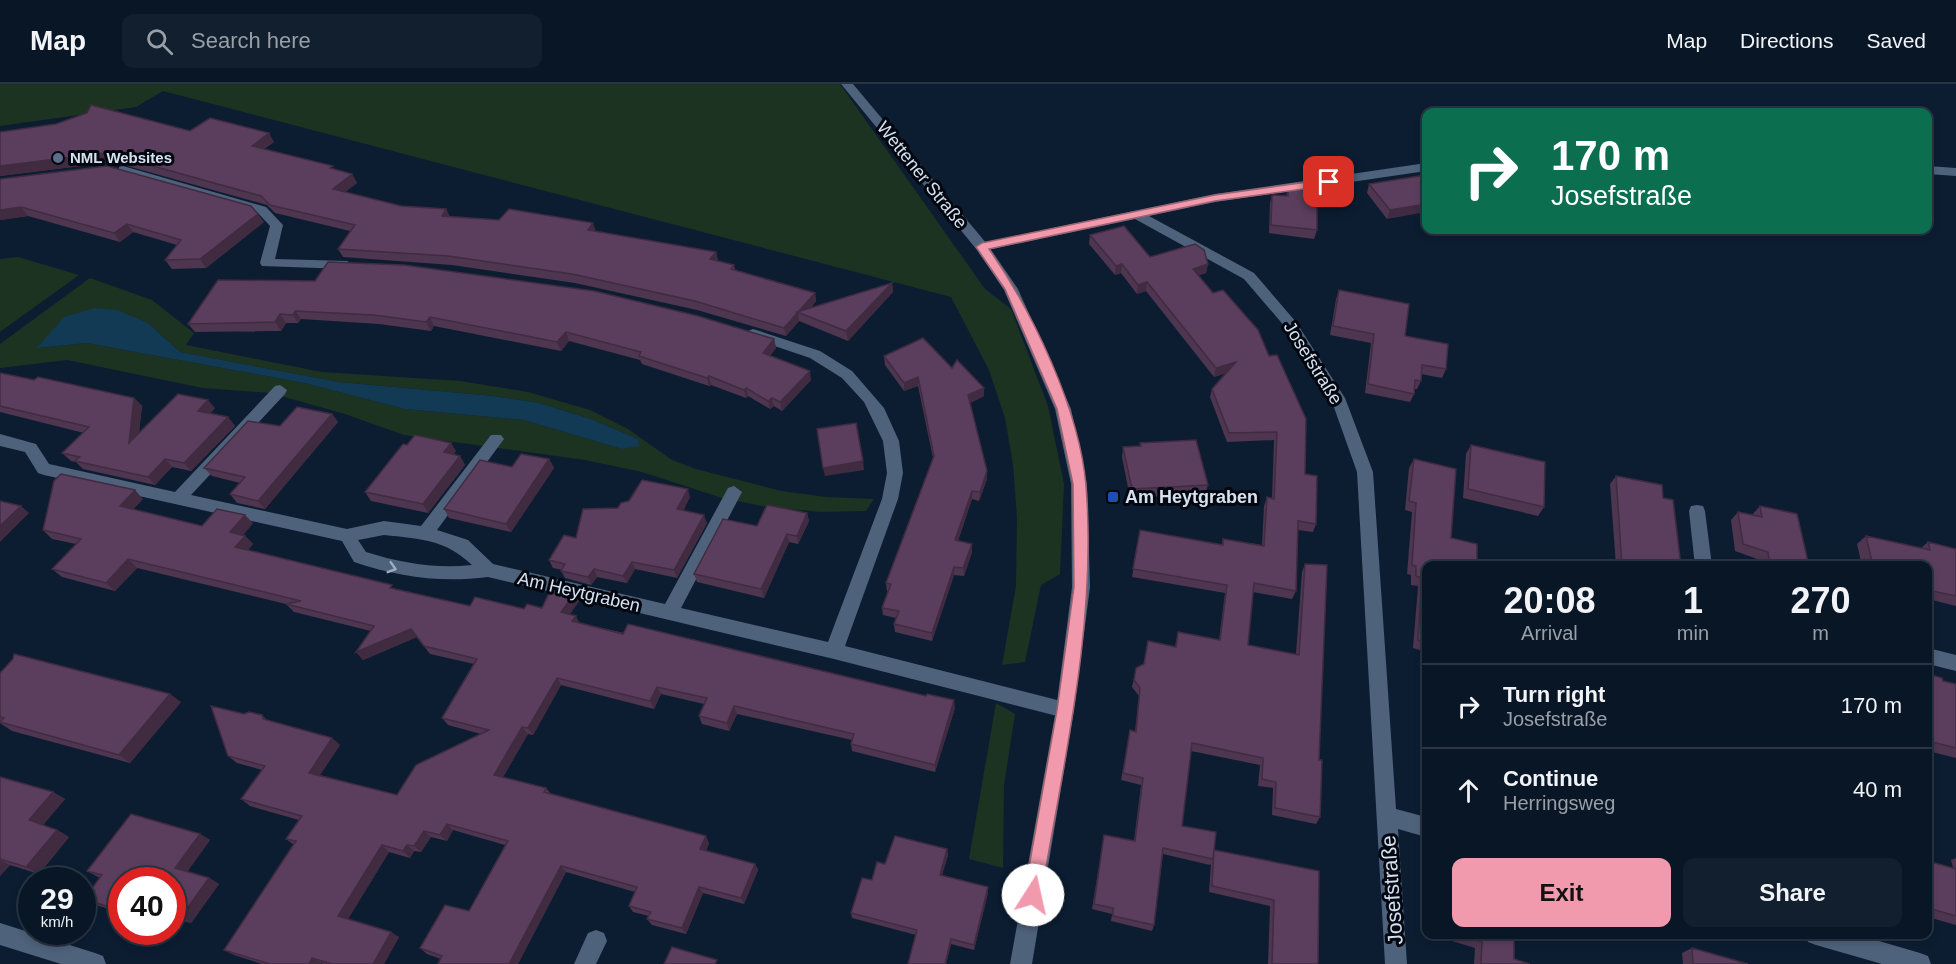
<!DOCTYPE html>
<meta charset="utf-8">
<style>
:root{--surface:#091626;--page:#121f2e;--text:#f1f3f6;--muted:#999fa7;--line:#293543;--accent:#f29aad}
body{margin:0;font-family:Helvetica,sans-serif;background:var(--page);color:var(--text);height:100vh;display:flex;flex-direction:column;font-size:22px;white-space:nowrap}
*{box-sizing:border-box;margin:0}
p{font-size:20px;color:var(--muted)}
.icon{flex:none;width:33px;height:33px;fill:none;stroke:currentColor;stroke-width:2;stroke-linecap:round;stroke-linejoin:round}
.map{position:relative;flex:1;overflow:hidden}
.details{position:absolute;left:1422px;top:477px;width:510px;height:378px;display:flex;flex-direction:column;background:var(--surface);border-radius:12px;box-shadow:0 3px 9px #0003,0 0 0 2px var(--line)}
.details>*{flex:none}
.banner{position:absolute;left:1422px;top:24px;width:510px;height:126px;border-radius:12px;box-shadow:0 3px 9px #0003,0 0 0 2px var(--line);background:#0b6e4f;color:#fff;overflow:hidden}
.speed{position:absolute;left:18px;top:783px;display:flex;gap:12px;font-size:30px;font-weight:700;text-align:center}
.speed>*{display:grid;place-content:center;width:78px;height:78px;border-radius:50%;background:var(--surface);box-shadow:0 3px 9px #0003,0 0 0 2px var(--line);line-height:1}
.speed small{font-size:15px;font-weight:400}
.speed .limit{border:9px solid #d22;background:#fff;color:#111}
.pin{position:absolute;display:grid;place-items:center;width:51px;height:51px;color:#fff;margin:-26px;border-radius:12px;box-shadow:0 3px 9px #0006}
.me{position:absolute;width:66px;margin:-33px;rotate:10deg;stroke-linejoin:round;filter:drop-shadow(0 0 4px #0008)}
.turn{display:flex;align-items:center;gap:21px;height:126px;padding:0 30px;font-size:27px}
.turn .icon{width:78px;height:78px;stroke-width:2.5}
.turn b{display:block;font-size:42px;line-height:51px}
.eta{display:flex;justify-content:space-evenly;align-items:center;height:102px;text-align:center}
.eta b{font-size:36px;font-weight:700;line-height:42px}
.cta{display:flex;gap:12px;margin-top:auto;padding:12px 30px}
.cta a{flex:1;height:69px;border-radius:12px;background:var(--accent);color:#111;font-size:24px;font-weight:700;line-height:69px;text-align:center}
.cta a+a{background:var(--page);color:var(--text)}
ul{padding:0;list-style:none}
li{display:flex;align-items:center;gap:18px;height:84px;padding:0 30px;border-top:2px solid var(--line)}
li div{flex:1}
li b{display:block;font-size:22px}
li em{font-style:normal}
header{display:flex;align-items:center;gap:36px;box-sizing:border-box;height:84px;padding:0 30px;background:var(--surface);border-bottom:2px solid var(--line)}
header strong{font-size:28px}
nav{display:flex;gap:33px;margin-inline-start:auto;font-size:21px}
.search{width:420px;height:54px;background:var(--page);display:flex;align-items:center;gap:15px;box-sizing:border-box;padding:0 21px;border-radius:12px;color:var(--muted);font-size:22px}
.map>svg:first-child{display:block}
</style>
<header>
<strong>Map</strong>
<div class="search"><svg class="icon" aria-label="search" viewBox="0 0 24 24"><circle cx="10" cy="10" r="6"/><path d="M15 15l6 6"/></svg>Search here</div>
<nav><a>Map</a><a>Directions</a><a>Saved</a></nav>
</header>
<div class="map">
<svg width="1956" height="880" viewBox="0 0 1956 880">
<rect width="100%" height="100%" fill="#0c1d32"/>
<path fill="#1c3322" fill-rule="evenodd" d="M0,0H840L985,205L1011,225L1048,322L1064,400L1060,490L1041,501L1025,578L1002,581L1016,502L1017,433L1013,381L1005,334L989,286L951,213L163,7L136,23L0,42Z
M18,173L79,191L0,248V175Z
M90,194L152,216L194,249L186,261L322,288L460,297L528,308L590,326L628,345L672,376L696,385L781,407L826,413L874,415L866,427L820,428L762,422L722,414L642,388L585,376L404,351L345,330L270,309L203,304L67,276L0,284V260ZM148,239L180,268L339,298L493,312L539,319L591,335L638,355L622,365L524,336L405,325L304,299L87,259L38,264Z
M996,619L1015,630L1004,701L1003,784L969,775Z"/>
<path fill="#123a54" d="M95,224L117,226L148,239L180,268L339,298L493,312L539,319L591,335L638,355L639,362L622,365L524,336L405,325L304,299L87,259L37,264L64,233Z"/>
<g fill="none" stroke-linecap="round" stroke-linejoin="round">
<path fill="#4f627c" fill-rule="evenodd" d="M1426,79V87L1215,118L1149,132L1254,189L1296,238L1345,314L1373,388L1396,725L1426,733V753L1398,745L1407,880H1385L1357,388L1331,315L1286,244L1244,195L1135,135L982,167L975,163L982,159L1215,110Z
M123,82L266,123L283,141L275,175L347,177L354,181L347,185L262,182L260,179L270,142L258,129L119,89V83Z
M1928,82L1956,84V92L1928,90Z
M753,245L820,267L852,287L884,324L899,357L903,389L898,415L845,562L1065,618L1072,620L1074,626L1072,632L1065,634L834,575L488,493C440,499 399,493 354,478L342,457L44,391L38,389L25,368L0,362V350L36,360L49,380L175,408L275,302L280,301L287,306L285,310L191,411L347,445L384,437L421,442L491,351H501L504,355L501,359L437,446L468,456L493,480L665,520L728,404L734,402L742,408L681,524L828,558L882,415L887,389L883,357L864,318L842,294L810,274L748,253L746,250L748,247ZM384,451C420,455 445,455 472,481C435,485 401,479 366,468L358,456Z
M1697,421L1703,422L1705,427L1712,482H1695L1689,427L1691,422Z
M1928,564L1956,571V587L1928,580Z
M0,839L95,869L103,872L106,880H61L0,861Z
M596,846L604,849L607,857L596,880H574L588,849Z
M1805,850H1855L1920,869L1928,872L1931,880H1882L1816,861L1808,858Z"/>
<path fill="#4f627c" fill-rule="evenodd" d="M841,0H853L987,160L1018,205L1071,325L1087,400L1090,503L1074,626L1032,880H1010L1056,626L1072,503L1071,400L1055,325L1004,206L977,166Z"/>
</g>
<path fill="#4e3550" d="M190,47L274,58L264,65L352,90L357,99L345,108L401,122L446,125L450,133L595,147L716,168L718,177L734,181L735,186L815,209L816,217L811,224L892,199L893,208L848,257L799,237L786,252L697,226L575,199L452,181L343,173L338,165L350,147L275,129L267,121L113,78L0,92V48Z
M1426,91L1387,135L1367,109L1369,100Z
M0,95L264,138L206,184L172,185L165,176L177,161L133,148L120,158L28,132L0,136Z
M1288,104L1317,146L1314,155L1269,149L1270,119L1272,111L1286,112Z
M1090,151L1150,173L1208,180L1206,189L1198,191L1305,390L1316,440L1313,448L1298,446L1296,507L1292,515L1253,508L1248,561L1296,570L1302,488L1305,480L1319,676L1320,733L1316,740L1272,731L1273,704L1258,702L1260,681L1191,667L1182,742L1214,767L1319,787L1318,880H1268L1270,822L1209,808L1211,780L1210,781L1163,770L1154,841L1152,847L1111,837L1112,830L1092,825L1104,751L1134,757L1141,701L1121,696L1130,646L1135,647L1139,612L1132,603L1136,584L1144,580L1148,557L1175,563L1178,548L1219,556L1225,509L1132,493L1140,446L1222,461L1223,455L1262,461L1264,422L1267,413L1272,414L1274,356L1227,358L1210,313L1212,305L1226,289L1214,293L1146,207L1137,210L1121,189L1115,191L1089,160Z
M218,196L774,255L776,264L770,272L811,296L782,327L774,322L770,325L748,312L746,314L711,301L709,302L642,280L640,276L569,257L561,267L434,242L431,247L379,240L301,235L298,239H286L281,247L195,248L188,240Z
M1339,206L1405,252L1446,285L1442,294L1421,290V297L1417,305H1414V310L1410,318L1365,309L1371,259L1330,251L1336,215Z
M884,272L952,284L984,312L970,319L987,387V395L979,417L972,415L958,457L972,468L964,492L954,491L932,557L895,548L894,540L896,534L883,531L882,524L888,507H887L886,499L933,374L918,302L904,307L885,281Z
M0,289L34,296L134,314L142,322L139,349L215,324L210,330L228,333L235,342L191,387L172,383L155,401L83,385L76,378L71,377L62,369L84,349L0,328Z
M332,330L338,338L265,425L237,419L230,410L240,399L212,392L204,384L280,342Z
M1140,359L1208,401L1205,410L1130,414L1122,373L1123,363L1140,362Z
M1471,361L1544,423L1538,432L1463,414L1466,370Z
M456,367L454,370L460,372L465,381L428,429L371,417L365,408Z
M549,375L554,384L511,448L449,434L444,425L512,383Z
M1414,375L1426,482V568L1413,564L1418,502L1411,501V491L1407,490L1412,428L1405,426L1409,384Z
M1616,392L1663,414L1681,482H1616L1610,400Z
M690,413L683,427L707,439L677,494L635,485L627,499L597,493L591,501L565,494L561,487L562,486L553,484L549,476L618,424Z
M143,415L133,425L202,442L253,439L243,451L245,452L253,460L248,466L396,505L470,522L524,525L542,524L579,517L570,530L580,539L955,624L935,688L852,667L851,660L852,656L737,630L729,647L702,640L699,632L704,620L661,610L654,625L561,601L533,651L528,650L503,693L546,704L551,710L709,759L706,767L755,780L758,786L744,820L703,809L686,850L652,841L647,835L649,832L633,828L629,822L635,808L566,788L518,880H438L441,875L427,870L420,864L469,827L505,761L453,746L447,757L431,753L421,768L414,767L410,774L389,768L348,835L399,853L384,880H324L321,879V880H262L234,871L224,866L294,761L286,755L299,736L250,722L241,715L262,686L237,679L228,672L244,630L262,631L267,636L332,654L340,661L320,691L397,711L481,650L448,641L442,634L474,580L430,570L417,553L363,576L356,568L371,547L294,528L286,520L137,484L115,507L62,493L52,485L76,460L52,455L43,446Z
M1760,422L1809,482H1761L1760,476L1735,467L1731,436L1738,428L1752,431Z
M807,429L809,437L798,460L789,458L764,514L697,498L694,490L757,442Z
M1866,452L1921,464L1928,458L1956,465V522L1928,515V482H1862L1857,460Z
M0,589L181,618L130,679L12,647L0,639Z
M1928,590L1943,597L1956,600V674L1928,667Z
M1426,633V683L1423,682Z
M0,693L53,708L65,715L43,741L57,746L69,753L39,790L10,781L0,792Z
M200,750L210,756L187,788L209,794L219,800L191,839L172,834V796H122V829L96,821L84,815L100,794L87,787Z
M947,765L948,771L942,791L988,803V809L974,866L951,860L946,880H908L916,851L852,834L851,829L885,780Z
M1956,774V841L1928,833V777L1953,784L1951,776Z
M1439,850H1514V875L1530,880H1474L1475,864L1439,853Z
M1692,864L1748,880H1683L1682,869Z"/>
<path fill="#402b41" d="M269,49L274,58L257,70L252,62Z
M106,69L113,78L0,92V82Z
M352,90L357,99L338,113L333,105Z
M1426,120V128L1387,135L1390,126Z
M21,123L28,132L0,136V126Z
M446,125L450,133L442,132Z
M258,130L264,138L206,184L200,175Z
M593,139L596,148L588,146Z
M127,140L133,148L120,158L114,149Z
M716,168L718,177L710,175Z
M1122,180L1121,189L1115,191L1116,182Z
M1208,180L1206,189L1191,194L1193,185Z
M1147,198L1146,207L1137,210L1138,201Z
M892,199L893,208L848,257L846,247Z
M815,209L816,217L805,231L798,228Z
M295,227L301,235L298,239L293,231Z
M798,229L799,237L786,252L784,244Z
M280,230L286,239L281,247L275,238Z
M430,233L434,242L431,247L426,238Z
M566,248L569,257L561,267L557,258Z
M774,255L776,264L765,278L763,269Z
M1236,278L1234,287L1214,293L1216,284Z
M810,287L811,296L782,327L780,318Z
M709,292L711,301L709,302L707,294Z
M918,293V302L904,307V299Z
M746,304L748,312L746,314L744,306Z
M984,304V312L968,320V311Z
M134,314L142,322L137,367L129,359Z
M772,314L774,322L770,325L768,317Z
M208,316L215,324L205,335L198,327Z
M332,330L338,338L265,425L258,417Z
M228,333L235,342L191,387L184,379Z
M451,359L456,367L449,377L444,368Z
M460,372L465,381L428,429L423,420Z
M165,375L172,383L155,401L148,393Z
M549,375L554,384L511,448L506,440Z
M863,377L864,386L825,392L823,384Z
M987,387V395L979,417L980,408Z
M688,405L690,413L679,433L677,425Z
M135,406L143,415L128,431L120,422Z
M972,407V415L955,464V456Z
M21,422L29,429L0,458V442Z
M807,429L809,437L798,460L797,452Z
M245,431L253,439L238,457L230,448Z
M704,431L707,439L677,494L674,486Z
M787,450L789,458L764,514L761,505Z
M245,452L253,460L243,471L235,463Z
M972,460V468L964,492L963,484Z
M128,475L137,484L115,507L106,499Z
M632,478L635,485L627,499L623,492Z
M954,483V491L932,557V549Z
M594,485L597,493L591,501L588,493Z
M575,509L579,517L565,536L561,528Z
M576,532L580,540L572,537Z
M411,545L417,553L363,576L356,568Z
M557,594L561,601L533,651L528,644Z
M657,603L661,610L654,625L650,617Z
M170,610L181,618L130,679L119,671Z
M954,616L955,624L935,688V681Z
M734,622L737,630L729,647L727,639Z
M522,643L528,650L500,698L494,691Z
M332,654L340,661L317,695L309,689Z
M53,708L65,715L41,743L29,736Z
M447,740L453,746L447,757L440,751Z
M57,746L69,753L39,790L26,783Z
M424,747L431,753L421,768L414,762Z
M200,750L210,756L185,790L175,784Z
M706,752L709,759L704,772L700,765Z
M382,761L389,768L346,838L338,832Z
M407,761L414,767L410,774L403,767Z
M947,765L948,771L940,797V791Z
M0,776L10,781L0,792Z
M755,780L758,786L744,820L741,814Z
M561,782L566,788L518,880H509Z
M209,794L219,800L191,839L181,833Z
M699,803L703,809L686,850L682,844Z
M988,803V809L974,866V861Z
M391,848L399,853L384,880H373Z
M951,855V860L946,880H945Z
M312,874L321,879V880H309Z"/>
<path fill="#5b3e5d" stroke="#402b41" stroke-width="1.5" d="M91,21L190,47L210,34L269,49L252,62L333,82L330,84L352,90L333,105L401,122L446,125L442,132L499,136L509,125L593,139L588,146L716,168L710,175L734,181L731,185L815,209L784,244L695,217L572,190L448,172L338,165L355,141L270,121L261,112L106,69L0,82V48L56,40L87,29Z
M107,82L251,122L258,130L200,175L165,176L181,156L127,140L114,149L21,123L0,126V95Z
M1426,91V120L1390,126L1369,100Z
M1288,104L1317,108V146L1271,141L1272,111L1288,112Z
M1124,142L1150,173L1195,160L1204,166L1208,180L1193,185L1213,209L1223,206L1258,246L1269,272L1277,271L1306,335L1305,390L1317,392L1316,440L1298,437L1296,507L1254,499L1248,561L1299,571L1305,480L1327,481L1319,676H1322L1320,733L1275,724L1276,698L1262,695L1263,674L1192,659L1182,742L1216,748L1213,775L1163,764L1154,841L1113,832V824L1094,820L1104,751L1135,757L1143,694L1123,689L1130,646L1136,648L1140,604L1134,596L1136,584L1144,580L1148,557L1176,563L1178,548L1220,556L1227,501L1133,485L1140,446L1223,461V455L1264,462L1267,413L1274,415L1277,348L1229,349L1212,305L1236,278L1216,284L1147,198L1138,201L1122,180L1116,182L1090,151Z
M328,178L404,181L594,207L698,232L774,255L763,269L810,287L780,318L772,314L768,317L746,304L744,306L709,292L707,294L639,272L641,268L566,248L557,258L430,233L426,238L374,231L295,227L293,231L280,230L275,238L188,240L218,196L315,197Z
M892,199L846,247L797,228Z
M1339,206L1409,220L1405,252L1448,260L1446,285L1422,281L1421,297L1415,296L1414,310L1368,300L1374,250L1333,242Z
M923,254L952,284L957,276L984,304L968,311L987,387L980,408L972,407L955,456L972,460L963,484L954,483L932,549L894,540L899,527L882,524L891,500L886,499L934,372L918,293L904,299L884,272Z
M0,289L34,296L38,293L134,314L129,359L178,310L208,316L198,327L228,333L184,379L165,375L148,393L75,377L80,373L62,369L89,343L0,322Z
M297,323L332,330L258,417L230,410L245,393L204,384L248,337L280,342Z
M856,339L863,377L823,384L817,345Z
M415,351L451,359L444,368L460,372L423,420L365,408L403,360L407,361Z
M1196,356L1208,401L1132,405L1123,363L1141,362L1140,359Z
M1471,361L1545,378L1544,423L1468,405Z
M521,370L549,375L506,440L444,425L480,376L512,383Z
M1414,375L1456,385L1451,454L1477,460V481L1480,482H1426V558L1418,556L1422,494L1416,492V482L1412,481L1416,419L1409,417Z
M61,390L135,406L120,422L202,442L217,425L245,431L230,448L245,452L235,463L392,501L390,504L470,522L475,513L524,525L527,520L542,524L552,503L575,509L561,528L576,532L572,537L623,550L628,540L926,612L927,610L954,616L935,681L851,660L854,650L734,622L727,639L699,632L707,614L657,603L650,617L557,594L528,644L522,643L494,691L546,704L544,708L706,752L700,765L755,780L741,814L699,803L682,844L647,835L651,828L629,822L637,803L561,782L509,880H438L442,872L420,864L445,821L469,827L508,757L447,740L440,751L424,747L414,762L407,761L403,767L382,761L338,832L391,848L373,880H332L312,874L309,880H270L224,866L296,757L286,755L302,732L241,715L265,682L228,672L211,622L244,630L249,628L262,631L263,635L332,654L309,689L397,711L416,681L489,646L442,634L477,575L424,562L411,545L356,568L374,542L286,520L301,517L128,475L106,499L52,485L81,455L43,446L54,397Z
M1616,392L1662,401L1663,414L1673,416L1681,482H1622Z
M642,396L688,405L677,425L704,431L674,486L632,478L623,492L594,485L588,493L561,487L565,480L549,476L564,451L576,454L583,425L618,424L621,419L629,417Z
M0,417L21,422L0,442Z
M767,421L807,429L797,452L787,450L761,505L694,490L723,435L757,442Z
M1760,422L1797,430L1809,482H1770L1768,468L1743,460L1738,428L1762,433Z
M1866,452L1930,466L1928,458L1956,465V512L1928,506V482H1873Z
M14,570L170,610L119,671L0,638L4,634L0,633V589L13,575Z
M1928,590L1942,594L1943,597L1956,600V664L1928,657Z
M0,693L53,708L29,736L57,746L26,783L0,775Z
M131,730L200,750L175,784L209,794L181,833L172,831V796H122V827L84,815L102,791L87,787Z
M895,752L947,765L940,791L988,803L974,861L951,855L945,880H908L917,846L851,829L862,794L872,796L877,778L885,780Z
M1214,766L1319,787L1318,880H1272L1274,816L1212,802Z
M1928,777L1956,785V832L1928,824Z
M1457,850H1514V875L1530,880H1481L1482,858Z
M672,863L717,876L715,880H664Z
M1692,864L1748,880H1693Z"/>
<defs><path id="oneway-chevron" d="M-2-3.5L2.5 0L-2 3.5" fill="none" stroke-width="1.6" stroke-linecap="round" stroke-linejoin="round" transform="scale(1.5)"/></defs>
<use stroke="#a0aec2" href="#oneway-chevron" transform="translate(392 484) rotate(17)"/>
<path fill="#f29aad" stroke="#9d6470" stroke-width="1.5" d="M1329,95L1333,96V101L1215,117L989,165C1032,227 1080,326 1086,402C1097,538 1064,677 1041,811L1039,817L1033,819L1026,817L1024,811L1057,626L1074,503L1073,400L1057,325L1005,205L976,163L982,159L1215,111Z"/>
<circle fill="#5c6f8a" stroke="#030710" stroke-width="2" cx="58" cy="74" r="6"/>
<rect fill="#1a4fb4" stroke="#030710" stroke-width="2" x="1107" y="407" width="12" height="12" rx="3"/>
<g text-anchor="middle" stroke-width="6" stroke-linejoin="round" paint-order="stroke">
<g font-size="15" font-weight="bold" fill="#d6e1f0" stroke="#030710" text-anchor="start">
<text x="70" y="79">NML Websites</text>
</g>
<g font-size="18" fill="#d6e1f0" stroke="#030710">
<text transform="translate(922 91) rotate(51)" y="6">Wettener Straße</text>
<text transform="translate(1313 279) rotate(58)" y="6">Josefstraße</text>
<text transform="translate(579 508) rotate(13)" y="6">Am Heytgraben</text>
</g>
<g font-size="18" font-weight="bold" fill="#d6e1f0" stroke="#030710" text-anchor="start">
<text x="1125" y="419">Am Heytgraben</text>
</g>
<g font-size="21" fill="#d6e1f0" stroke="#030710">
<text transform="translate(1392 806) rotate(-94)" y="7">Josefstraße</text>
</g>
</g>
</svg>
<div class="speed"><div>29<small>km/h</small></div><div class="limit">40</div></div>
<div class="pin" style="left:1329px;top:98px;background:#d93025"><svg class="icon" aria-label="arrive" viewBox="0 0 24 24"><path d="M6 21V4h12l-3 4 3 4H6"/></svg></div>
<svg class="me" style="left:1033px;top:811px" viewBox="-20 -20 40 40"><circle r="19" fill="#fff"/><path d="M0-13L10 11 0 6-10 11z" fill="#f29aad"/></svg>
<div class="banner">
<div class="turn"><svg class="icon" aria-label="right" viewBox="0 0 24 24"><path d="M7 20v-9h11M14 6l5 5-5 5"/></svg><div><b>170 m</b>Josefstraße</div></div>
</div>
<section class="details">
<div class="eta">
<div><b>20:08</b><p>Arrival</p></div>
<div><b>1</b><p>min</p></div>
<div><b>270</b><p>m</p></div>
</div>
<ul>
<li><svg class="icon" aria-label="right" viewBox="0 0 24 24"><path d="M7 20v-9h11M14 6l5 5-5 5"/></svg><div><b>Turn right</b><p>Josefstraße</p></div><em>170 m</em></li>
<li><svg class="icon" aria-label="ahead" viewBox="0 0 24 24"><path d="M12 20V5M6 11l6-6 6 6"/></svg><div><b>Continue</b><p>Herringsweg</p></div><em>40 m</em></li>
</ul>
<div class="cta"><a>Exit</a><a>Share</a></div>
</section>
</div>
